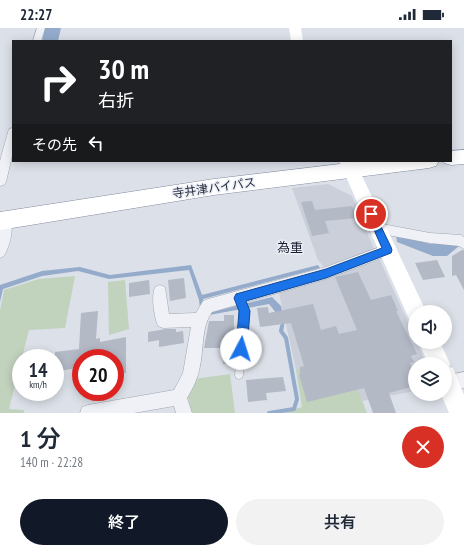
<!DOCTYPE html>
<html lang="ja">
<meta charset="utf-8">
<style>
:root{--surface:#fff;--page:#f2f2f3;--text:#1f2937;--muted:#747a83;--accent:#111827}
body{margin:0;font-family:"PT Sans Narrow","Noto Sans JP",sans-serif;background:var(--page);color:var(--text);height:100vh;display:flex;flex-direction:column;font-size:15px;white-space:nowrap}
*{box-sizing:border-box;margin:0}
p{font-size:13px;color:var(--muted)}
.icon{flex:none;width:22px;height:22px;fill:none;stroke:currentColor;stroke-width:2;stroke-linecap:round;stroke-linejoin:round}
.map{position:relative;height:385px;overflow:hidden}
.drawer{display:flex;flex-direction:column;background:var(--surface);flex:1}
.drawer>*{flex:none}
.guide{position:absolute;left:12px;top:12px;width:440px;height:122px;border-radius:0px;box-shadow:0 2px 10px #0003;background:#202124;color:#fff;overflow:hidden}
.fabs{position:absolute;left:408px;top:277px;display:grid;gap:8px}
.fabs a{display:grid;place-items:center;width:44px;height:44px;border-radius:50%;background:var(--surface);box-shadow:0 2px 10px #0003;font-size:20px}
.speed{position:absolute;left:12px;top:321px;display:flex;gap:8px;font-size:20px;font-weight:700;text-align:center}
.speed>*{display:grid;place-content:center;width:52px;height:52px;border-radius:50%;background:var(--surface);box-shadow:0 2px 10px #0003;line-height:1}
.speed small{font-size:10px;font-weight:400}
.speed .limit{border:6px solid #d22;background:#fff;color:#111}
.pin{position:absolute;display:grid;place-items:center;width:34px;height:34px;color:#fff;margin:-17px;border:2px solid #fff;border-radius:50%;box-shadow:0 1px 4px #0007}
.me{position:absolute;width:44px;margin:-22px;rotate:5deg;stroke-linejoin:round;filter:drop-shadow(0 0 3px #0008)}
.turn{display:flex;align-items:center;gap:14px;height:84px;padding:0 20px;font-size:18px}
.turn .icon{width:52px;height:52px;stroke-width:2.5}
.turn b{display:block;font-size:28px;line-height:34px}
.then{display:flex;align-items:center;height:38px;padding:0 20px;background:#0003;gap:8px;font-size:15px}
.round{display:grid;place-items:center;flex:none;width:42px;height:42px;border-radius:21px;background:var(--page)}
.head{display:flex;align-items:center;justify-content:space-between;height:68px;padding:0 20px}
h1{font-size:24px;font-weight:600;line-height:30px}
.button{display:flex;gap:8px;margin-top:auto;padding:8px 20px}
.button a{flex:1;height:46px;border-radius:24px;background:var(--accent);color:#fff;font-size:16px;font-weight:600;line-height:46px;text-align:center}
.button a+a{background:var(--page);color:var(--text)}
.status{display:flex;justify-content:space-between;align-items:center;height:28px;padding:0 20px;background:var(--surface);direction:ltr}
.status svg{height:11px;fill:currentColor}
.map>svg:first-child{display:block}
</style>
<div class="status"><b>22:27</b><svg viewBox="0 0 49 12"><path d="M0 12V9h3v3zM5 12V6h3v6zM10 12V3h3v9zM15 12V0h3v12zM26 1h20v11H26zM47 4h2v5h-2z"/></svg></div>
<div class="map">
<svg width="464" height="385" viewBox="0 0 464 385">
<rect width="100%" height="100%" fill="#dce0e8"/>
<path fill="#cacfda" d="M328,156L352,168L374,221L325,240L318,232L292,160Z
M379,230L415,310V314H417L426,336H415V363L362,373L345,330L296,342L279,265Z"/>
<path fill="#c1d2bd" d="M75,248L65,300L29,302L9,381L24,382V385H0V283L4,262L39,251Z
M125,252L129,301L109,307L108,254Z
M345,330L367,385H282L302,379L296,342Z
M230,346L235,385H192L187,366L194,351Z"/>
<path fill="#94abcb" d="M45,0H61L58,13H42Z
M396,207L431,216H457L459,218L447,228H433L397,214Z
M191,237L202,267L318,237L320,240L203,271L204,277L200,280L199,272L189,242L109,251L78,243L42,248L3,261L0,274V257L42,243L80,239L110,247Z
M272,269L281,278L285,295L281,303V291L269,276L209,287L212,284Z"/>
<g fill="none" stroke-linecap="round" stroke-linejoin="round">
<path stroke="#94abcb" stroke-width="4" d="M269,385L294,381L297,371L286,310L281,303L282,298"/>
</g>
<path fill="#b3b9c5" d="M312,173L315,182L352,178L357,190L325,193L329,205L312,208L301,174Z
M462,222H464V262L456,247L452,248V228Z
M437,232L445,249L423,252L415,235Z
M358,244L371,272L391,267L398,283H396L417,326L411,328L414,334L410,335L415,347V358L389,365L396,385H373L364,360L307,374L299,347H300V339L304,338L291,295L260,299L257,280L268,279L269,285L313,276L321,302L336,298L339,306L357,302L335,249Z
M184,250L186,270L170,273L168,252Z
M149,252L150,266L129,269V255Z
M98,283L96,311L100,310V314L126,309V345L115,346V330H81V339L55,344V324L79,321L81,285Z
M224,287H234V336H223L224,320H204L209,293H224Z
M166,301H176V304L183,303L184,315L159,319V312L148,314V304Z
M283,349L286,363L266,365L267,372L248,374L246,352Z"/>
<g fill="none" stroke-linecap="round" stroke-linejoin="round">
<g stroke="#a1a7b2" stroke-width="1">
<path id="lane" d="M239,267L241,268L248,283L243,347L242,350L239,351L236,350L235,347L241,283L236,270L237,268Z"/>
</g>
<g stroke="#a1a7b2" stroke-width="1">
<path id="street" d="M37,0H45L41,13H33Z
M13,100V124L6,154L4,157L0,158V133L8,104L9,101Z
M5,187L9,188C15,200 10,217 4,228L0,230V190Z
M377,195L430,205L461,207L464,209V221L459,218L430,215L377,205L373,204L371,200L373,196Z
M388,216L392,218L394,222L392,226L326,251L212,284C201,299 204,320 200,338C198,350 193,360 187,370L192,385H176L174,378L134,385H80L82,379L88,377L174,362L183,345L191,299L163,300L158,298C154,288 151,269 155,259L160,257L165,259L169,286L196,285L203,273L208,271L326,239Z
M464,344V360L448,363L445,362V348Z"/>
</g>
<g stroke="#838ca0" stroke-width="1">
<path id="highway" d="M464,122V136L451,137L444,135L443,133H451V123Z
M365,133H439L436,138L429,140L214,167L0,202V184L214,151Z"/>
</g>
<use href="#lane" fill="#eff1f6" fill-rule="evenodd"/>
<use href="#street" fill="#eff1f6" fill-rule="evenodd"/>
<path fill="#fff" fill-rule="evenodd" d="M289,0H301L303,13H291Z
M339,133H355L423,277L426,284H415V294L409,291Z
M419,314H440L450,336L449,339L453,340L464,367V385H449L441,366H445V336H428Z"/>
<use href="#highway" fill="#fff" fill-rule="evenodd"/>
</g>
<path fill="#1a73e8" stroke="#114b97" d="M371,183L374,184L391,219L392,222L391,225L326,250L246,273L250,283L247,321L245,325L241,327L237,325L236,321L239,283L234,270L236,266L326,241L382,220L367,186L368,184Z"/>
<g text-anchor="middle" stroke-width="3" stroke-linejoin="round" paint-order="stroke">
<g font-size="12" fill="#252d3f" stroke="#eceff5">
<text transform="translate(214 160) rotate(-8)" y="4">寺井津バイパス</text>
</g>
<g font-size="13" fill="#171e30" stroke="#eceff5">
<text x="290" y="224">為重</text>
</g>
</g>
</svg>
<div class="fabs">
<a><svg class="icon" aria-label="sound" viewBox="0 0 24 24"><path d="M4 9h4l5-4v14l-5-4H4zM17 9q2 3 0 6"/></svg></a>
<a><svg class="icon" aria-label="layers" viewBox="0 0 24 24"><path d="M12 4l9 5-9 5-9-5zM3 14l9 5 9-5"/></svg></a>
</div>
<div class="speed"><div>14<small>km/h</small></div><div class="limit">20</div></div>
<div class="pin" style="left:371px;top:186px;background:#d93025"><svg class="icon" aria-label="arrive" viewBox="0 0 24 24"><path d="M6 21V4h12l-3 4 3 4H6"/></svg></div>
<svg class="me" style="left:241px;top:321px" viewBox="-20 -20 40 40"><circle r="19" fill="#fff"/><path d="M0-13L10 11 0 6-10 11z" fill="#1a73e8"/></svg>
<div class="guide">
<div class="turn"><svg class="icon" aria-label="right" viewBox="0 0 24 24"><path d="M7 20v-9h11M14 6l5 5-5 5"/></svg><div><b>30 m</b>右折</div></div>
<div class="then">その先<svg class="icon" aria-label="left" viewBox="0 0 24 24"><path d="M17 20v-9H6M10 6l-5 5 5 5"/></svg></div>
</div>
</div>
<section class="drawer">
<div class="head"><div><h1>1 分</h1><p>140 m · 22:28</p></div><a class="round" style="background:#d93025;color:#fff"><svg class="icon" aria-label="close" viewBox="0 0 24 24"><path d="M6 6l12 12M18 6L6 18"/></svg></a></div>
<div class="button"><a>終了</a><a>共有</a></div>
</section>
